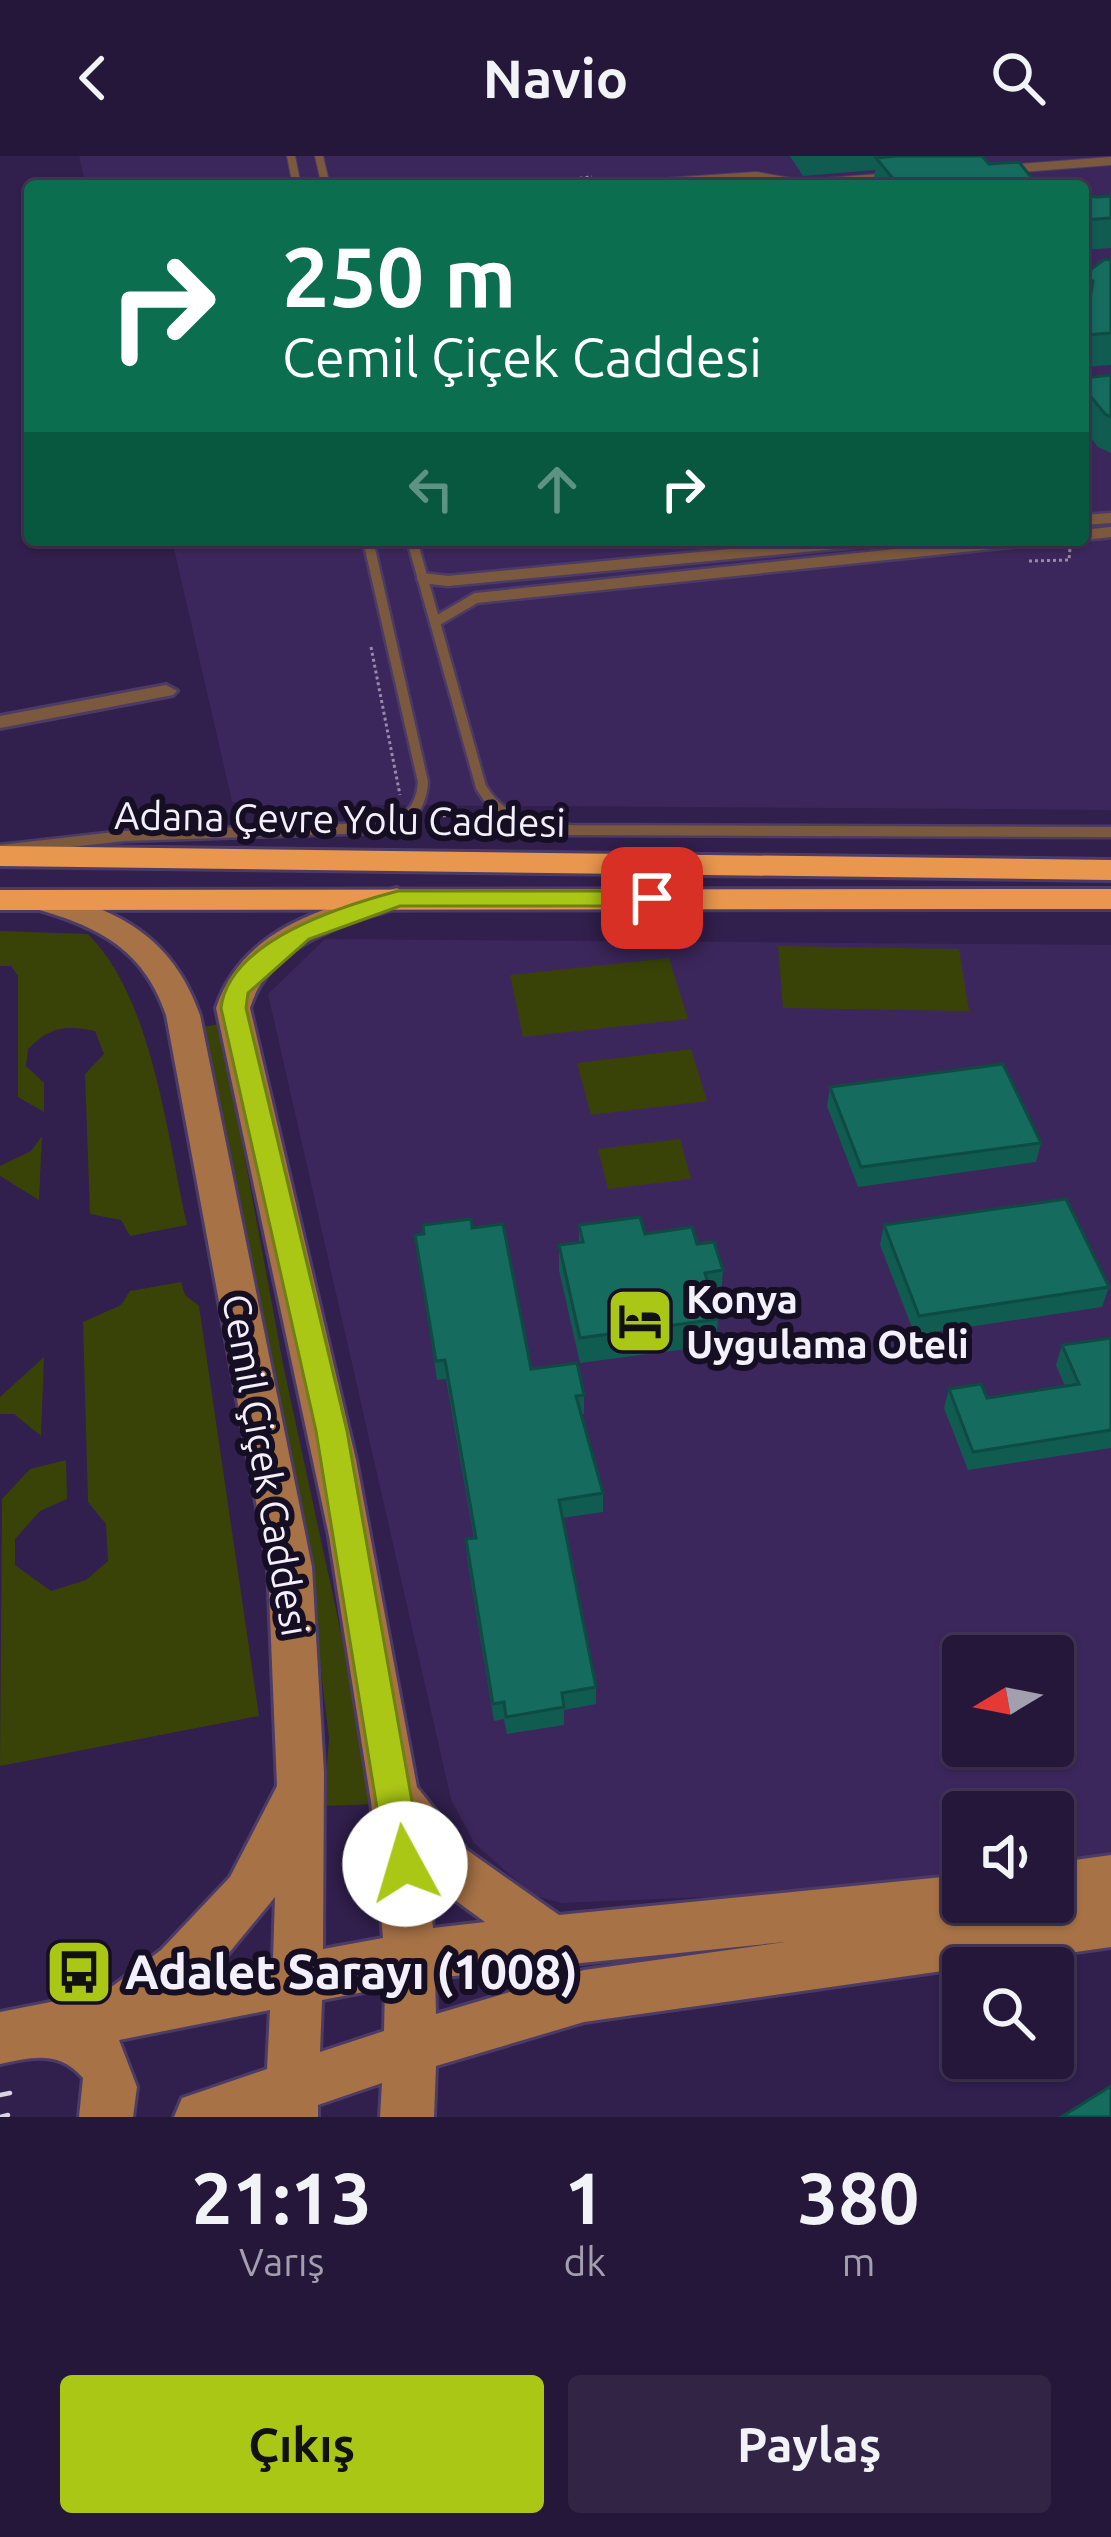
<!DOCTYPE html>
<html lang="tr">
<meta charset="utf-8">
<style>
:root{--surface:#25173a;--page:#312445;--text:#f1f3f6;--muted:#a39faf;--line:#423654;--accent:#abc716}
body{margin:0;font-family:Ubuntu,sans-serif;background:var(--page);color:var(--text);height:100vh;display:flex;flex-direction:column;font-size:45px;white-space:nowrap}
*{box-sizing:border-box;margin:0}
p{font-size:39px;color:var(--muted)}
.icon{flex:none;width:66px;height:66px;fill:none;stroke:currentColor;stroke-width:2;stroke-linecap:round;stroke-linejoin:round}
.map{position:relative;height:1961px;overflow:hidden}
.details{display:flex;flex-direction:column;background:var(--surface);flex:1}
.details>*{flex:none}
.guide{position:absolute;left:24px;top:24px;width:1065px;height:366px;border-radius:12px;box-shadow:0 3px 9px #0004,0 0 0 3px var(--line);background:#0b6e4f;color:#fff;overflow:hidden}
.needle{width:78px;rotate:260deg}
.controls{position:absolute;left:942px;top:1479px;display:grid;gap:24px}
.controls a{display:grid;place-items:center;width:132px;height:132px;border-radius:12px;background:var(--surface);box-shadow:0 3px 9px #0004,0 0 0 3px var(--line);font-size:60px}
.pin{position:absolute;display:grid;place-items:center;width:102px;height:102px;color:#fff;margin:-51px;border-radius:24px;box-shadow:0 6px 18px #0006}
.me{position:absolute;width:132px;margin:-66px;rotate:354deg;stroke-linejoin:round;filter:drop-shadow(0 0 9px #0008)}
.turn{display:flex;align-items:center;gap:42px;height:252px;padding:0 60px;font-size:54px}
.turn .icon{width:156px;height:156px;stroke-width:2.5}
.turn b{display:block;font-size:84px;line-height:102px}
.lanes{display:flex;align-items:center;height:114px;padding:0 60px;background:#0003;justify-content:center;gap:60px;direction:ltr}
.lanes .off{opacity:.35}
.eta{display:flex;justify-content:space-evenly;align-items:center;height:204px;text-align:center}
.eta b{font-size:72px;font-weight:700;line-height:84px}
.button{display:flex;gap:24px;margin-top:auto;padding:24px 60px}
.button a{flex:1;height:138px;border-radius:12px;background:var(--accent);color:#111;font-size:48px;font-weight:700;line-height:138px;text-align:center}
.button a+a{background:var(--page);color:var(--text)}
header{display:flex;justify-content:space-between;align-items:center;height:156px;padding:0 60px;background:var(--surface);font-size:54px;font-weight:700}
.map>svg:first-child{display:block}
</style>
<header><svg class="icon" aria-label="back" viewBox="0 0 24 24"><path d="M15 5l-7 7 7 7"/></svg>Navio<svg class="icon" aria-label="search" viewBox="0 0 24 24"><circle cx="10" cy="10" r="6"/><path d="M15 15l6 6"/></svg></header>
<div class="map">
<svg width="1111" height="1961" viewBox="0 0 1111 1961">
<rect width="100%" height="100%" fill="#311f4d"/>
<path fill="#3c275c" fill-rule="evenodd" d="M79,0H1111V654L382,649L245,654L232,645L172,384H1083V30H86Z
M325,783L1111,789V1705L1053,1715V1656H963V1730L561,1747L533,1739L474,1687L451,1643L268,838ZM963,1500H1053V1590H963Z"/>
<path fill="#394307" d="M0,775L88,778C153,843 167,980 187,1069L130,1080L121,1064L90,1058L85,918L104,898L95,875C65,869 50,871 28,893L26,910L44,927V956L18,941V820L11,810H0Z
M778,790L959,793L969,855L783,852Z
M669,802L688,863L523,881L510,819Z
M220,868L284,1213L378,1648L324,1650L329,1582L315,1466L202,871Z
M691,893L707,945L591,959L577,907Z
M42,980L39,1044L0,1020V1010L31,995Z
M680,983L691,1023L608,1033L598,993Z
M181,1126L185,1139L199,1150L259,1560L0,1610L2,1343L30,1313L66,1304L67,1343L40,1355L15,1383V1409L51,1435L86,1424L108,1405L106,1368L88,1346L83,1166L121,1149L130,1135Z
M44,1201L41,1280L14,1258H0V1241Z"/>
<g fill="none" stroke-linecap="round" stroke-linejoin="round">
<g stroke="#4c3c65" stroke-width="10">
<path id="lane-far1" d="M291,0L297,30
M319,0L326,30
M1008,13L1111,5
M607,30L756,20L802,28L891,21"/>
</g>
<g stroke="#4c3c65" stroke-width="15">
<path id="lane" d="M1083,364L1111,362
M1083,379L1111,376
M412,384L481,631C501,666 533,672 571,674L1111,676
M422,422L448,425L876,384
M435,466L476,442L1030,384
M0,694L124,680L375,672C404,668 421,657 423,626L368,384"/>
</g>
<g stroke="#4c3c65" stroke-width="6">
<path id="street" d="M166,529L177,535L173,539L0,572V560Z"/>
</g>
<g stroke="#4c3c65" stroke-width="6">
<path id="secondary" d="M397,732L413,742L408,749C348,766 270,786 250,852L356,1304L417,1631L467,1694L559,1759L963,1719V1746H987L981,1759L1053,1746V1707L1111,1699V1791L584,1866L436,1910L434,1961H380L382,1927L318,1949V1961H174L182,1942L267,1913L270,1854L119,1884L137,1931L133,1961H79L83,1922C59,1894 32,1901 0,1908V1856L106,1835L161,1794L230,1721L277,1630L268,1411L166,859C143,791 95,769 29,751L24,744L40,734C118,753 172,780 200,859L312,1411L324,1617L323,1793L383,1782L371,1646L329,1380L216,852C242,773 324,751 397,732ZM428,1722L433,1728L485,1766L433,1772ZM275,1741L273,1803L214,1815ZM785,1786L584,1814L436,1858L435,1822ZM385,1832L384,1875L320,1896L322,1844Z"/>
</g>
<g stroke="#4c3c65" stroke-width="6">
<path id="highway" d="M0,690L1111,704V724L0,710Z
M1111,733V753L0,754V734Z"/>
</g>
<path stroke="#968ba8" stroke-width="3" stroke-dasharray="3 3" stroke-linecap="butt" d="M496,30L592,21
M1029,405L1069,404L1070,392
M371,491L400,639
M431,660L480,659"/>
<use href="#lane-far1" stroke="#7b593e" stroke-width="8"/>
<use href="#lane" stroke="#7b593e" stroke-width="10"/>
<use href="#street" fill="#7b593e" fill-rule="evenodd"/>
<use href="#secondary" fill="#a77246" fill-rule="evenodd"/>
<use href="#highway" fill="#e9964e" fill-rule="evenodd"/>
<path stroke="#d9d3e4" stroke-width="4.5" d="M0,1939L10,1937
M0,1961L8,1959"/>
</g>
<path fill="#115c51" d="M790,0H982L989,8L1045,30H873L875,14L803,20Z
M1083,39L1097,41L1111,40V92L1083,94Z
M1111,104V209L1083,211V180L1087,156L1083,155V119Z
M1111,219V297L1098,291L1083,272V222Z
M568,384H669L571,393Z
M830,931L1041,987L1036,1006L858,1031L827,950Z
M579,1069L645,1078L697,1088L723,1114L721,1140L712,1141L718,1163L716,1189L580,1207L559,1114V1089L579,1086Z
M884,1069L1109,1131L1102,1151L915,1179L880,1089Z
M472,1072L531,1213L584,1239V1258H581L603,1337V1356L562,1362L596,1531V1548L564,1554V1569L507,1578L504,1563L494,1565L467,1401L466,1383L474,1382L446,1223L437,1224L415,1079Z
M1111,1182V1292L968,1314L944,1252L949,1233L987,1242L1065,1230L1056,1209L1062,1189Z"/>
<path fill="#146b5e" stroke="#0e4b42" stroke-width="3" d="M897,0H982L989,8L1019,6L1035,26L1045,30H899L876,2Z
M667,26L669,30L620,29Z
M1083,39L1097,41L1111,40V62L1083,64Z
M1105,103L1111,104V177L1084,179L1093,125L1083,122V119Z
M1111,219V261L1105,258L1083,231V222Z
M1003,908L1041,987L861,1011L830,931Z
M1066,1043L1109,1131L919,1160L884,1069Z
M640,1061L645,1078L692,1071L697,1088L714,1086L723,1114L705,1117L718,1163L580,1182L559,1089L583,1086L579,1069Z
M471,1063L472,1072L503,1068L531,1213L577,1207L584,1239L576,1240L603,1337L559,1344L596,1531L562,1537L564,1551L506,1561L504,1546L493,1548L466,1383L476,1382L445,1204L436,1205L415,1079L424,1078L423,1069Z
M1111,1182V1274L973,1296L949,1233L981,1228L987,1242L1079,1228L1062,1189Z
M1111,1930V1961H1061Z"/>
<path fill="#abc716" stroke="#6f810e" stroke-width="3" d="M398,735H652L664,742L652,750H400L309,783L248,837L246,852L347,1275L423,1708L418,1721L405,1726L392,1721L386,1708L316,1275L221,852C229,785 341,750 398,735Z"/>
<defs>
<g id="hotel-square" transform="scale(3.45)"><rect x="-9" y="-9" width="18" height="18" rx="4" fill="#abc716" stroke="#160f23"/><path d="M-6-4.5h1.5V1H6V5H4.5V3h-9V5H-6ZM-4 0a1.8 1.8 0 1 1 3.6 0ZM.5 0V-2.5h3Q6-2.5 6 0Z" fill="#111"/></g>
<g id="bus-square" transform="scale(3.45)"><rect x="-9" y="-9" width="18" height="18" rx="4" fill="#abc716" stroke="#160f23"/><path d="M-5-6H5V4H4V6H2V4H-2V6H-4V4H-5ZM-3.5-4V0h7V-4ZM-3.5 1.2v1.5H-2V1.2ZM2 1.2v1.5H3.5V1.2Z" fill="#111"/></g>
</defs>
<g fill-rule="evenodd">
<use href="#hotel-square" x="640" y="1165"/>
<use href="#bus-square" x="79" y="1816"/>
</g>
<g text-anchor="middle" stroke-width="12" stroke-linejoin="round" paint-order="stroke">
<g font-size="39" fill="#f3effb" stroke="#160f23">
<text transform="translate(340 663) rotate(1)" y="14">Adana Çevre Yolu Caddesi</text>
<text transform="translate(266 1309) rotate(80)" y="14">Cemil Çiçek Caddesi</text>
</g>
<g font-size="39" font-weight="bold" fill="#f3effb" stroke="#160f23" text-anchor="start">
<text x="686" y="1157">Konya<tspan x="686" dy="45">Uygulama Oteli</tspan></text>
</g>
<g font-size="48" font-weight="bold" fill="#f3effb" stroke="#160f23" text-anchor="start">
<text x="125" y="1833">Adalet Sarayı (1008)</text>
</g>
</g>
</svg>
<div class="controls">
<a><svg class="needle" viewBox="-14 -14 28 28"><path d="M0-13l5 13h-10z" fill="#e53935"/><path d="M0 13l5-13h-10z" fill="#a39faf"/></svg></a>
<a><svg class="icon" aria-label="sound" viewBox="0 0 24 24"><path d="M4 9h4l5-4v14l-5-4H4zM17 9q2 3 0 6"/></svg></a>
<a><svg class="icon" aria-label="search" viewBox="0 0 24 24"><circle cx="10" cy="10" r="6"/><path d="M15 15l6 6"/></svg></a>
</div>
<div class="pin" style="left:652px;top:742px;background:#d93025"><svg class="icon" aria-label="arrive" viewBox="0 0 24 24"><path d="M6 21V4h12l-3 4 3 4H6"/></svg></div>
<svg class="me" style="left:405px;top:1708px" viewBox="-20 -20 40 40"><circle r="19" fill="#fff"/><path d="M0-13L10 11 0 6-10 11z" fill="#abc716"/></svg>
<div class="guide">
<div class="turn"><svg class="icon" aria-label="right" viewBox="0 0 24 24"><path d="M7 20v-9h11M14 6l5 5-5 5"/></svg><div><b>250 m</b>Cemil Çiçek Caddesi</div></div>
<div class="lanes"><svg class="icon off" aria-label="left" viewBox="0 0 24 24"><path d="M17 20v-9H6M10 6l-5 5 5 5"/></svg><svg class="icon off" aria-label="ahead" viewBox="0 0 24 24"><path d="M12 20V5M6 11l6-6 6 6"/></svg><svg class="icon" aria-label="right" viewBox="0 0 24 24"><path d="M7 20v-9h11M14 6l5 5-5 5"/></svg></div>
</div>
</div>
<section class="details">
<div class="eta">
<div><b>21:13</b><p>Varış</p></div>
<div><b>1</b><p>dk</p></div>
<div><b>380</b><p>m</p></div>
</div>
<div class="button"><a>Çıkış</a><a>Paylaş</a></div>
</section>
